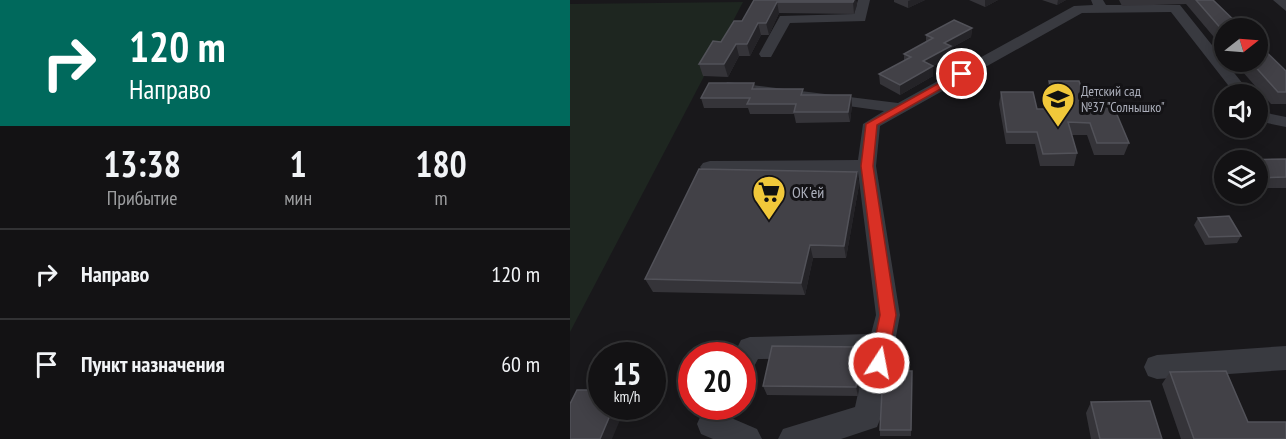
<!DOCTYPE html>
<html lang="ru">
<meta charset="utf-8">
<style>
:root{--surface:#131214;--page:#202022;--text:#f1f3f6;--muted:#9d9ea0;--line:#323234}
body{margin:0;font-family:"PT Sans Narrow",sans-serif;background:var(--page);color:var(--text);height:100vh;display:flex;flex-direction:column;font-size:22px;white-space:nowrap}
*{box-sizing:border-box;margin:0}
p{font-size:20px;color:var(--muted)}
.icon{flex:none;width:33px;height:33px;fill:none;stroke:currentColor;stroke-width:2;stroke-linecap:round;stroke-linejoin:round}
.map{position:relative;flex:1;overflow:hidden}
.panel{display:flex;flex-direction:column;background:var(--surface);width:570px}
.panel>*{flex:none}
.banner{background:#00695c;color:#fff;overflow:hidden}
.needle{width:39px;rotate:73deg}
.tools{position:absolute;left:644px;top:18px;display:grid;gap:12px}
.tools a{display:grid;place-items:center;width:54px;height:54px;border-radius:50%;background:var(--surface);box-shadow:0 3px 15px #0003,0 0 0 2px var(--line);font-size:30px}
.speed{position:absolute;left:18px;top:342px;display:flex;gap:12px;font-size:30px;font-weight:700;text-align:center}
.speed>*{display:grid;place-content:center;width:78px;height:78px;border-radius:50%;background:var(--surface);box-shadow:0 3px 15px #0003,0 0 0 2px var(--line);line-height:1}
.speed small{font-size:15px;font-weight:400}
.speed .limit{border:9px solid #d22;background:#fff;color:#111}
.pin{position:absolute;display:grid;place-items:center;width:51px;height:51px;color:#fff;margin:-26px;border:3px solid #fff;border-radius:50%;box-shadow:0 2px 6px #0007}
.me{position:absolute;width:66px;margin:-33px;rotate:11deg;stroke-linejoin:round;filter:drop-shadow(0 0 4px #0008)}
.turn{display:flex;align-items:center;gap:21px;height:126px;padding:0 30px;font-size:27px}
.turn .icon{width:78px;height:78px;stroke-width:2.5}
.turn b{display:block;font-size:42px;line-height:51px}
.eta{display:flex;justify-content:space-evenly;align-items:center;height:102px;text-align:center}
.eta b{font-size:36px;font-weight:700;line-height:42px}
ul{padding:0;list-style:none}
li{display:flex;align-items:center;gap:18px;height:90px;padding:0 30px;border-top:2px solid var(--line)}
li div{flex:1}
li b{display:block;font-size:22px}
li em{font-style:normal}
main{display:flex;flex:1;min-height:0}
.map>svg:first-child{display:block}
</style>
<main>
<section class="panel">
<div class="banner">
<div class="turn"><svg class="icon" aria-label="right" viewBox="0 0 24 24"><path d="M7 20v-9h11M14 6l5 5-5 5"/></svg><div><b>120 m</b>Направо</div></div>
</div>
<div class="eta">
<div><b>13:38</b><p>Прибытие</p></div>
<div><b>1</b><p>мин</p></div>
<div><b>180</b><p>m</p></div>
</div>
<ul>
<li><svg class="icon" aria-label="right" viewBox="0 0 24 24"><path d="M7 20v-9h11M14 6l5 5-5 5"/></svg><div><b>Направо</b></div><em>120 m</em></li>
<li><svg class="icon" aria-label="arrive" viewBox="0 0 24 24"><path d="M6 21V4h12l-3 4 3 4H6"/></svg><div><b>Пункт назначения</b></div><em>60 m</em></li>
</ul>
</section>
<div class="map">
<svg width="716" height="439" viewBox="0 0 716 439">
<rect width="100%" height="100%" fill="#19181b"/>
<path fill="#1e2620" d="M173,2L0,332V4Z"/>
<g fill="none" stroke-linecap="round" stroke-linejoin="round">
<path fill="#393a40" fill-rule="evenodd" d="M288,0H300L295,21L220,23L201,57H191L189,54L210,16L284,14Z
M521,0H533L536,5H610L681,94H665L601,12L512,13L310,126L306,166L330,315L311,417L307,427L271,439H208L213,429L285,407L296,357L188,359L181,372L172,376V356H163L171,340L180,337L301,334L306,315L288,172L140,173L133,171L130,167L133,163L140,161L288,160L293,124L314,111L163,90L155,85L157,82L328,103L504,6L523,5Z
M703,0H716V11Z
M687,107L697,113L716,117V127L687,121Z
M716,346V370L587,379L578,376L574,367L578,358L587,355Z
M135,406H164L159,417L187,429L192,439H143L131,434L127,424Z"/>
</g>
<path fill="#353439" d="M184,0H286L287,5L284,14L209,13L199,35H191L180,56H169L158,77L133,76L129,64L172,21Z
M324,0H355L338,8L324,2Z
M399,0H428L415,7Z
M472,0H496L487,5Z
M549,0H643L654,28V49L616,4L552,6Z
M402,28L401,37L381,48V56L363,66V76L330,95L310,84L309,74L334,61V54L356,42V35Z
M664,62H687L716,71V104H701Z
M479,81L515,98L559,143L554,155H524L517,135H502L507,153L504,166H470L465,144H436L429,104L431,92L467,109H481L476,94Z
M184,83L186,89L234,95H281L282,105L280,122L226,123L224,114H180L178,108H134L131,98Z
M716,159V188H687V160H672Z
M287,172L289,185L276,258H243L235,295L83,292L75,279Z
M628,218L671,236L667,243L635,245L624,225Z
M290,347L292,357L288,396L197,395L193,386Z
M600,372L678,422L716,439H611L592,384Z
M342,378L341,436H310V430Z
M521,402L592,439H521L516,413Z"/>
<path fill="#242327" d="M284,0H286L287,5L284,14L283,2Z
M341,0H355L338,8V1Z
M415,0H428L415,7Z
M488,0H496L487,5Z
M207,2L209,13L199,35L196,23Z
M188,23L191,35L180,56L177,44Z
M402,28L401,37L381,48V56L353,71V61L374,43Z
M166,44L169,56L158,77L154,64Z
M363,66V76L330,95V85Z
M281,95L282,105L280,122L278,112Z
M287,172L289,185L276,258L274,246Z
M240,245L243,258L235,295L231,283Z
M290,347L292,357L288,396L286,387Z
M44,406H56L42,439H30Z"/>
<path fill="#424147" stroke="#525259" stroke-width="1.5" d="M184,0H284L283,2H207L196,23H188L177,44H166L154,64H129L143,41L151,42L164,21H172Z
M626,0H643L672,28H654V32Z
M384,20L402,28L374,43L381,46L353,61L363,66L330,85L309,74L341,57L334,54L363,38L356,35Z
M687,43L716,71V92H708L681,62H687Z
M479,81H509L515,98H540L559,143H527L520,123L498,122L507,153L473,154L467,132H437L431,92H463L467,109H487Z
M139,83H184L182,89H233L231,95H281L278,112H224L226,104H177L180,98H131Z
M716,159V177L687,178V160H672Z
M129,169L287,172L274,246L240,245L231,283L75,279Z
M659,216L671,236L639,237L628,218Z
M202,346L290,347L286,387L193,386Z
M313,371H342L341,430H310Z
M656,371L678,422H716V439H624L600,372Z
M7,390H32V406H44L30,439H0V404Z
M580,401L592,439H530L521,402Z"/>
<path fill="#d93025" stroke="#8d1f18" stroke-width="1.5" d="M389,72L397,74L307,125L303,166L326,315L317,363L315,369L309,371L303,369L300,363L310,315L291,166L296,124Z"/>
<defs>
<g id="school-pin" transform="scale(1.725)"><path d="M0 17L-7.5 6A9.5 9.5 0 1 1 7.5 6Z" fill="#f1c83a" stroke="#141316"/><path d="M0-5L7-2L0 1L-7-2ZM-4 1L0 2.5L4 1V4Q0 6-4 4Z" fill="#111"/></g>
<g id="supermarket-pin" transform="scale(1.725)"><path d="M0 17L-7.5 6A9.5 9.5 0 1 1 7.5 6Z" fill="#f1c83a" stroke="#141316"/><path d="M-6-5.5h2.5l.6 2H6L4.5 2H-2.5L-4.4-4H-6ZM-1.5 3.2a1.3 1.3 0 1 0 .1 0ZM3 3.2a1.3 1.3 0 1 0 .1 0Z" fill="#111"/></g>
</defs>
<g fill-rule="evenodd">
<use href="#school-pin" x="488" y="99"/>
<use href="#supermarket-pin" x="199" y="192"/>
</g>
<g text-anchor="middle" stroke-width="6" stroke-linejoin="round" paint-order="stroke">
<g font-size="14" fill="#abaeba" stroke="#141316" text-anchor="start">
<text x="511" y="96">Детский сад<tspan x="511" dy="16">№37 "Солнышко"</tspan></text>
</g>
<g font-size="16" fill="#abaeba" stroke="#141316" text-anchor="start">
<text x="222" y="198">ОК'ей</text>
</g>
</g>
</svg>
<div class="tools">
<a><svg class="needle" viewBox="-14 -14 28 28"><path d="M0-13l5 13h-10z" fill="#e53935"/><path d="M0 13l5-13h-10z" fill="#9d9ea0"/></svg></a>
<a><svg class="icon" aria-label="sound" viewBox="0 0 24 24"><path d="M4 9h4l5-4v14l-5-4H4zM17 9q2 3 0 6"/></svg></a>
<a><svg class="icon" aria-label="layers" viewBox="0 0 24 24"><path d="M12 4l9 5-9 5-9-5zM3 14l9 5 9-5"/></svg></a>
</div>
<div class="speed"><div>15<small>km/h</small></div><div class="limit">20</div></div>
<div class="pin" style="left:392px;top:74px;background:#d93025"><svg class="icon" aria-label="arrive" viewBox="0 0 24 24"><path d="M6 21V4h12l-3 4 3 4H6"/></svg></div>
<svg class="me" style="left:309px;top:363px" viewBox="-20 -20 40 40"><circle r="17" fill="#d93025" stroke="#fff" stroke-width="3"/><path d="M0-11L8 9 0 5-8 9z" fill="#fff"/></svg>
</div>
</main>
